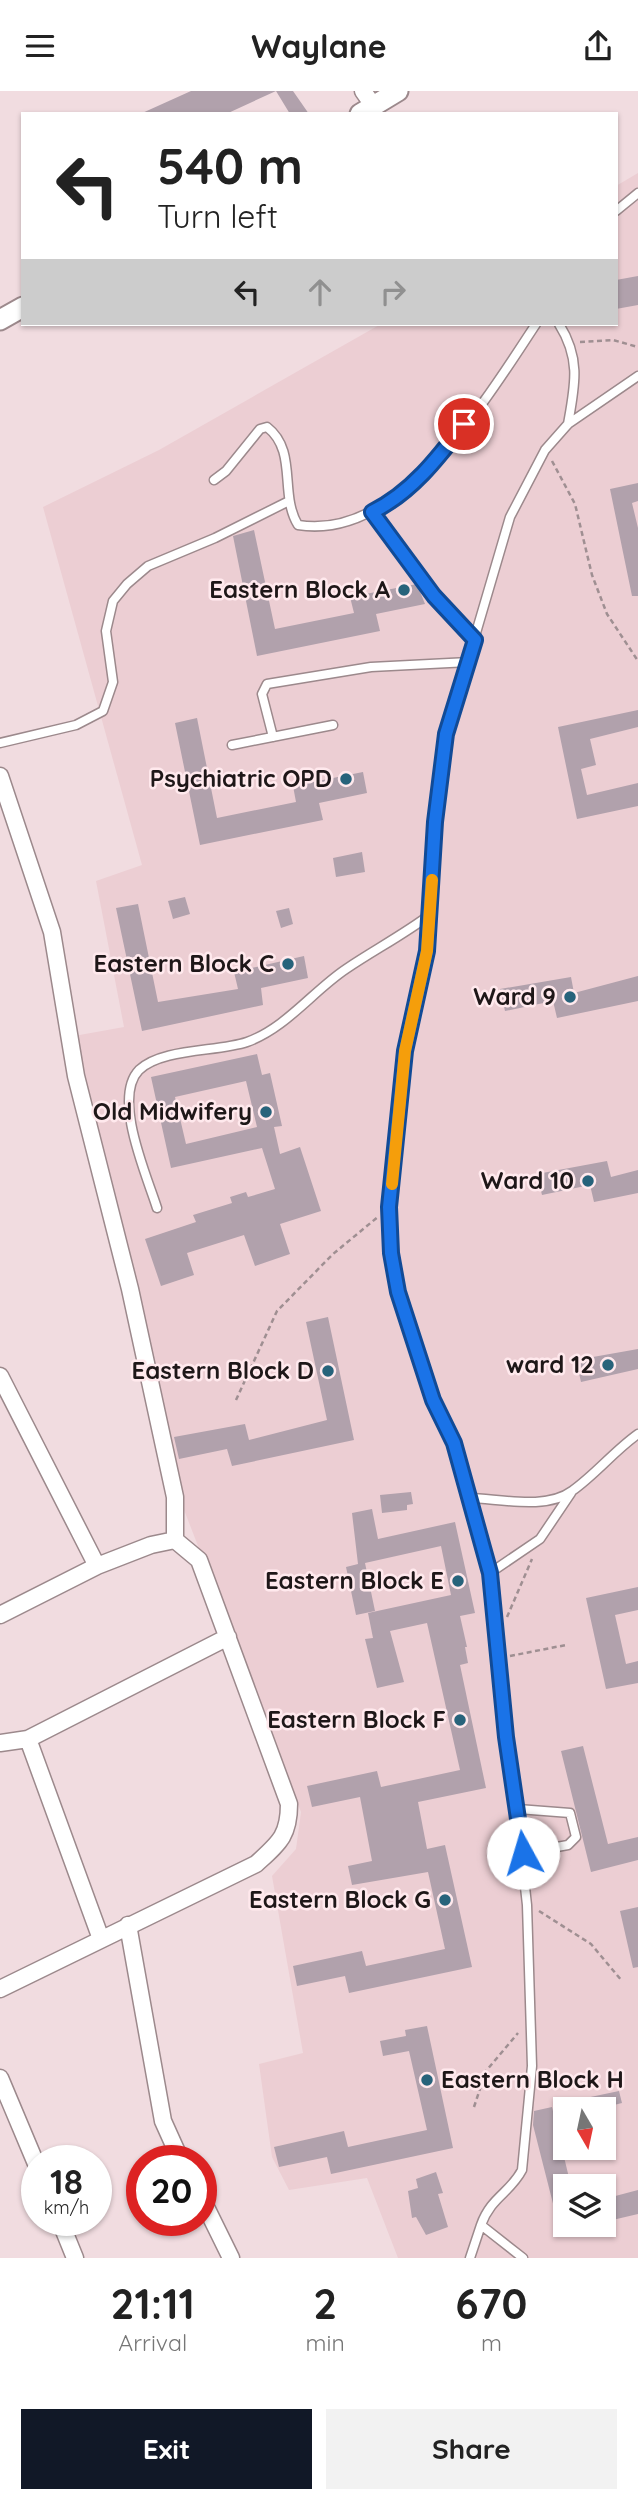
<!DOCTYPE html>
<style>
:root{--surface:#fff;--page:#f2f2f2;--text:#222;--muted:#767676;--accent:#111827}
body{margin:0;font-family:Quicksand,sans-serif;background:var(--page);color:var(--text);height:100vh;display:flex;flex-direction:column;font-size:26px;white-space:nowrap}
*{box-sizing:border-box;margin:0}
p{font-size:23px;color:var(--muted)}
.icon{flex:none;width:38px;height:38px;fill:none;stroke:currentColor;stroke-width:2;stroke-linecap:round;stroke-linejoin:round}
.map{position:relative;height:2167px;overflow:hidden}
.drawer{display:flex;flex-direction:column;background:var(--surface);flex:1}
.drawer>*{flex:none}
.banner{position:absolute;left:21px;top:21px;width:597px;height:214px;border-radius:0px;box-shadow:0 2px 5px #0004;background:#fff;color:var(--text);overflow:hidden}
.needle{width:46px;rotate:171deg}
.tools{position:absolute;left:553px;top:2006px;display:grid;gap:14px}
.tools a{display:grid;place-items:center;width:63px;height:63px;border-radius:0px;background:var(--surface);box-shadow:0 2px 5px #0004;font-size:35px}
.speed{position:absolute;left:21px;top:2054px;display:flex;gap:14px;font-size:35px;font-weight:700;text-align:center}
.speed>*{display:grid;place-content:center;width:91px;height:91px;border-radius:50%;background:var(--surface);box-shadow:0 2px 5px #0004;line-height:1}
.speed small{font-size:18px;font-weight:400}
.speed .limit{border:10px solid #d22;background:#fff;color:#111}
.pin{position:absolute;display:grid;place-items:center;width:60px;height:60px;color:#fff;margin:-30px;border:4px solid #fff;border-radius:50%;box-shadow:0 2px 7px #0007}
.me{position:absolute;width:77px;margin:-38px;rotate:354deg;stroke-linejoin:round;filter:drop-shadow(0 0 5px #0008)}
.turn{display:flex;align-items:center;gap:24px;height:147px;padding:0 21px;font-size:32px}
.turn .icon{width:91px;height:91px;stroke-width:2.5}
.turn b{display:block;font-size:49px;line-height:60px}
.lanes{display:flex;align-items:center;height:66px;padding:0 21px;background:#0003;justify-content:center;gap:35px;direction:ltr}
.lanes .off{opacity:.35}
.eta{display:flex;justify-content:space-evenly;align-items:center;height:119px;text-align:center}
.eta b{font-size:42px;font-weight:700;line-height:49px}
.button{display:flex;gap:14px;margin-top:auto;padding:14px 21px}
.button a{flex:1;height:80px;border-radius:0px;background:var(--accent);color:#fff;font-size:28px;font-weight:700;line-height:80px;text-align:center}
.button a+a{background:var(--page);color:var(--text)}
header{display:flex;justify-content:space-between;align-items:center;height:91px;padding:0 21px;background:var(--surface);font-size:32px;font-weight:700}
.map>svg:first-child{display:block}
</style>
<header><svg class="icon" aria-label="menu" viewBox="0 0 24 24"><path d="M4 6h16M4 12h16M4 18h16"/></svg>Waylane<svg class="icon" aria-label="share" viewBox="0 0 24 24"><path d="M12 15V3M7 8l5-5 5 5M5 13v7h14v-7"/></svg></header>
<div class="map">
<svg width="638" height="2167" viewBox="0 0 638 2167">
<rect width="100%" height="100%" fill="#f1dce0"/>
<path fill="#ecced3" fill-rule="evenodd" d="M638,82V2167H398L367,2087L289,2099L272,2066L259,1973L303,1962L272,1785L296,1758L301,1721L181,1411L74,945L124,936L96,790L142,774L43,416L159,359L381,233H616V95ZM565,2018H604V2056H565ZM565,2095H604V2133H565Z"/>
<path fill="#b1a1ac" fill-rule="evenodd" d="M191,0H293L309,23H290L276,0L226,23H140Z
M638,185V214L616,218V189Z
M638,392V410L632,412L638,437V505H632L610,398Z
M254,439L275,538L354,522L350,506L417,493L425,513L376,523L380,540L257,565L233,445Z
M638,619V636L590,648L596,674L581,678L587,704L638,692V715L577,728L558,636Z
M197,627L217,727L296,711L293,695L363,681L367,702L319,712L323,729L200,754L175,632Z
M362,761L365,781L336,786L333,767Z
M185,806L190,823L173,828L168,810Z
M138,813L158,911L238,898L234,881L304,865L308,887L261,897L263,914L142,940L116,817Z
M289,817L293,833L281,837L276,820Z
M638,885V910L557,927L553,910L505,920L500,898L571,886L574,902Z
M257,963L262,984L270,982L282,1035L274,1036L280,1063L300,1056L321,1120L280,1133L290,1163L255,1175L244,1144L187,1162L194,1184L161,1195L145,1148L196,1131L193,1124L232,1112L230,1106L246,1101L248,1106L275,1098L262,1057L171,1077L151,986ZM246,990L257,1036L186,1053L175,1006Z
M607,1070L611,1086L638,1079V1102L594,1111L590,1094L542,1104L537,1083Z
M328,1226L354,1349L232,1375L227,1358L179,1368L174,1346L245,1333L249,1349L327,1329L306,1231Z
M638,1258V1278L581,1291L576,1269Z
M411,1401L413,1413L407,1414V1419L382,1422L380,1404Z
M372,1418L378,1448L455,1431L475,1522L460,1525L467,1556H465L468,1572L460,1574L486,1697L418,1711L427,1758L445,1754L472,1876L349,1902L345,1885L297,1895L293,1875L362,1860L366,1875L445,1858L428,1781L352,1794L348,1775L372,1770L360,1706L312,1716L307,1695L377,1680L381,1696L460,1679L427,1532L390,1540L404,1591L377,1597L365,1548L373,1547L368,1522L451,1504L441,1455L365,1472L375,1520L356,1524L346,1476L358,1473L352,1422Z
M638,1496V1519L615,1524L626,1573L638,1570V1592L606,1598L586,1507Z
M583,1655L608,1753L638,1746V1769L591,1781L561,1660Z
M638,1816V1876L633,1877L620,1820Z
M427,1935L453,2057L331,2083L327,2066L279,2076L274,2056L344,2040L348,2056L427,2039L409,1960L383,1965L380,1950L406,1945L405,1939Z
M619,2000L622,2012L598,2018H563L562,2012Z
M552,2016L571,2095H565V2144H561L533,2034L534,2020Z
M436,2081L443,2102L438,2103L448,2136L426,2144L416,2126L412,2127L408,2100L418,2097L416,2088Z
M638,2099V2123L604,2131V2108Z"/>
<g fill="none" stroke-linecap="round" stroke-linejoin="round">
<g stroke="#9c898c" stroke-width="11">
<path id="service" d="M616,120L638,102
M559,233C581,268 575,294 568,333
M214,389L226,380L260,338L267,336C298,360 279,403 298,434C401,451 487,307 536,233
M371,421L434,505L475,549
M273,646L262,603L267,593L371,576L469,571
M0,652L76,634L103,620L113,591L106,540L113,510L127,493L148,475L215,447L289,410
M232,654L333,634
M157,1117C147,1085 112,1007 139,979C162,957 218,961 247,951C286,937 313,900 346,878C374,859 403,844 431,823
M470,1407C500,1408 547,1419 572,1400C596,1383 614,1360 638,1343
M490,1482L540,1448L571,1402
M518,1718L570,1722L576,1746L568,1754L523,1762
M470,2167L481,2134
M523,2167L481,2134C491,2106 510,2102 522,2079L532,1975L527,1814L490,1482L454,1352L433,1309L398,1201L391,1162L389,1116L405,959L427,860L435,731L446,644L510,426L545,359L568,333L638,285"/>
</g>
<g stroke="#9c898c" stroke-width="19">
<path id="minor" d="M363,0L373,14
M0,685L52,841L76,985L130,1198L175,1406V1449L199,1469L289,1713C289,1745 279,1752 256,1773L0,1898
M0,1285L97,1475L151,1454L175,1449
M0,1524L97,1475
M0,1652L28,1648
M128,1834L163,2030L181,2070
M101,1848L28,1648L228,1546
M0,1987L37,2075
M201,2106L231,2167
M60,2130L75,2167"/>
</g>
<g stroke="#9c898c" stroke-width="23">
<path id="tertiary" d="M360,23L398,0
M0,229L23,216"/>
</g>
<path stroke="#9f8f92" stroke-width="2.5" stroke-dasharray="5 3.5" stroke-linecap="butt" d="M580,251L613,249L638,256
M552,370L575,413L592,484L607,523L638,570
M236,1309L277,1220L333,1163L379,1125
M507,1526L532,1468
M510,1565L566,1554
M539,1820L591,1853L622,1890
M474,2016L486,1980L518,1942"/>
<use href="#service" stroke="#fff" stroke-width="8"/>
<use href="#minor" stroke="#fff" stroke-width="16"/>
<use href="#tertiary" stroke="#fff" stroke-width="19"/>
</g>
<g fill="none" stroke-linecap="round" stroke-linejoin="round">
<g stroke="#114b97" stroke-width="18">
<path id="route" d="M464,333C438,367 411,402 372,421L434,505L475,549L446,643L435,731L427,860L405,960L389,1116L391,1162L398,1201L433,1309L454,1352L490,1482L506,1646L523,1762"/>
</g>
<use href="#route" stroke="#1a73e8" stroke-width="12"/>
<path stroke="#f59e0b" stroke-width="12" d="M392,1093L405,960L427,860L432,789"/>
</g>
<g fill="#27637b" stroke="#ffe9ed" stroke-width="2.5">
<circle cx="404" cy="499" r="7"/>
<circle cx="346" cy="688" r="7"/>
<circle cx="288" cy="873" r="7"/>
<circle cx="570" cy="906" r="7"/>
<circle cx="266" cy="1021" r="7"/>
<circle cx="588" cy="1090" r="7"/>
<circle cx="608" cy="1274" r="7"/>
<circle cx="328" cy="1280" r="7"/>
<circle cx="458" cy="1490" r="7"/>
<circle cx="460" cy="1629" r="7"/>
<circle cx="445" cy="1809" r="7"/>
<circle cx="427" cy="1989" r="7"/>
</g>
<g text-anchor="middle" stroke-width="5" stroke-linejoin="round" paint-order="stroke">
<g font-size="24" font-weight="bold" fill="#1e1718" stroke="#ffe9ed" text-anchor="end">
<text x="390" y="507">Eastern Block A</text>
<text x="332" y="696">Psychiatric OPD</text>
<text x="274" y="881">Eastern Block C</text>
<text x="556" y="914">Ward 9</text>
<text x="252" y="1029">Old Midwifery</text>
<text x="574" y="1098">Ward 10</text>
<text x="594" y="1282">ward 12</text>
<text x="314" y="1288">Eastern Block D</text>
<text x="444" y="1498">Eastern Block E</text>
<text x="446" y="1637">Eastern Block F</text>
<text x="431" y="1817">Eastern Block G</text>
<text x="441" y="1997" text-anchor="start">Eastern Block H</text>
</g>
</g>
</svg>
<div class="tools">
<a><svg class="needle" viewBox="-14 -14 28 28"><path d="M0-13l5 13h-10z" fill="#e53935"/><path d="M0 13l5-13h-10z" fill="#767676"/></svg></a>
<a><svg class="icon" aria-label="layers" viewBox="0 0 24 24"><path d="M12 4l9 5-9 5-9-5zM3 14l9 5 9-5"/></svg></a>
</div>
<div class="speed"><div>18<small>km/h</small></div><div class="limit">20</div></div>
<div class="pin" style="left:464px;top:333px;background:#d93025"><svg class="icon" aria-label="arrive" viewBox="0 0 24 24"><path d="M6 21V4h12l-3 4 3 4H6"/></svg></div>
<svg class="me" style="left:523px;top:1762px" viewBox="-20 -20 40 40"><circle r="19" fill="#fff"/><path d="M0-13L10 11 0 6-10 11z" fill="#1a73e8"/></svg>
<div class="banner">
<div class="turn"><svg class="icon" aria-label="left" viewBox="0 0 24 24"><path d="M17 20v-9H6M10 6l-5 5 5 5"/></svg><div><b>540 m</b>Turn left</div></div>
<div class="lanes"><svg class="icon" aria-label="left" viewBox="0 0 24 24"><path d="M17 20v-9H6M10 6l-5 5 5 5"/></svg><svg class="icon off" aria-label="ahead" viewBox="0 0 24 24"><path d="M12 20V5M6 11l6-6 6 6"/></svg><svg class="icon off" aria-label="right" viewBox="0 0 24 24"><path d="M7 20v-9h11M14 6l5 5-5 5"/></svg></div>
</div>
</div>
<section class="drawer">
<div class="eta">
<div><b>21:11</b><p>Arrival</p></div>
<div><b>2</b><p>min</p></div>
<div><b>670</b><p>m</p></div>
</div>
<div class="button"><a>Exit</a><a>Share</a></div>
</section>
